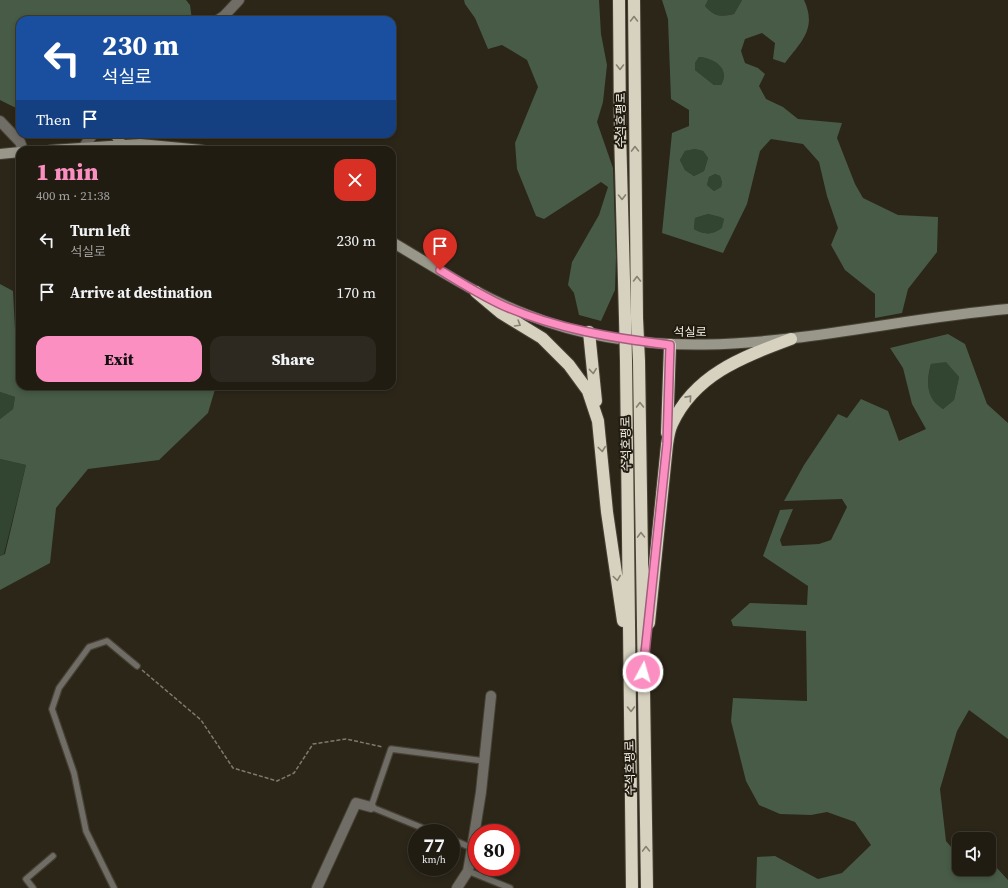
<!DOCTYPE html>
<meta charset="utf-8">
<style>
:root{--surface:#201c12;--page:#2d2920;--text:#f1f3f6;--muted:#a2a19f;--line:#3d3a32;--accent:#fc8fc1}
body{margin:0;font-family:"Source Serif 4","Noto Sans KR",serif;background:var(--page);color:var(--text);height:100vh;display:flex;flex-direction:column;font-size:15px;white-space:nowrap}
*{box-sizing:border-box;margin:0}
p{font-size:13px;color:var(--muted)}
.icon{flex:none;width:22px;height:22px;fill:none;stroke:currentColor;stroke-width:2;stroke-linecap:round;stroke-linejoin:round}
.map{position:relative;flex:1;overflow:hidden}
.drawer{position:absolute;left:16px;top:146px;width:380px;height:244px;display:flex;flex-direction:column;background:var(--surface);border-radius:12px;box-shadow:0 2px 6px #0003,0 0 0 1px var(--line)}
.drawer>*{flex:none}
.guide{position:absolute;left:16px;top:16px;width:380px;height:122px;border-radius:12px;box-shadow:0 2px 6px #0003,0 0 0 1px var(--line);background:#1a4fa0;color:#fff;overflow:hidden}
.fabs{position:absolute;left:952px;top:832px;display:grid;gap:8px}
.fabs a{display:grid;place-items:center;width:44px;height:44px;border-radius:8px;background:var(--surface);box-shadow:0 2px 6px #0003,0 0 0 1px var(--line);font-size:20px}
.speed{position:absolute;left:408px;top:824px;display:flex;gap:8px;font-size:20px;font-weight:700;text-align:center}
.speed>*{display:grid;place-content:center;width:52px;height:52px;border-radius:50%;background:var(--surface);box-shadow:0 2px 6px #0003,0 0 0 1px var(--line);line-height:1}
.speed small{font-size:10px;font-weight:400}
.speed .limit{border:6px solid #d22;background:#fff;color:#111}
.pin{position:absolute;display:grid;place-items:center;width:34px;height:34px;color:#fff;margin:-41px -17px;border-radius:50% 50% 50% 0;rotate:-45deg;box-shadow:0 0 4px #0007}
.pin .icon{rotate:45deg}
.me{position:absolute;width:44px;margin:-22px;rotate:6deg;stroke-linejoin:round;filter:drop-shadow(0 0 3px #0008)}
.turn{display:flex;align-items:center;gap:14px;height:84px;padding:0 20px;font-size:18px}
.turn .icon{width:52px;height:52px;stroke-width:2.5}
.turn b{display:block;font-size:28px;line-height:34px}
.then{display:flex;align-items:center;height:38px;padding:0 20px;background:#0003;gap:8px;font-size:15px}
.round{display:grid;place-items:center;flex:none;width:42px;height:42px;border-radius:12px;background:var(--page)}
.overview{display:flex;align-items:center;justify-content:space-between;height:68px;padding:0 20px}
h1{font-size:24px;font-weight:800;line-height:30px;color:var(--accent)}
.cta{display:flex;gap:8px;margin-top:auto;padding:8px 20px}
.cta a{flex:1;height:46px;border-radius:12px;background:var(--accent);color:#111;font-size:16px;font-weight:800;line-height:46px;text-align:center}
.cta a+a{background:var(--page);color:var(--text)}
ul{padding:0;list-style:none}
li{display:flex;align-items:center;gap:12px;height:52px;padding:0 20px}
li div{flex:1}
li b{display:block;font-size:15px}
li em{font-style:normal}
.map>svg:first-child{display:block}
</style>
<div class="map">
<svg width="1008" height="888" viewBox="0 0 1008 888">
<rect width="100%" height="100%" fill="#2b2618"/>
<path fill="#324531" d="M708,0H742L734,14C720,17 715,17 705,6Z
M699,57C713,58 731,68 721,85H714L695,70V63Z
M695,149L703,151L708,158L704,171L694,176L685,170L680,160L685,151Z
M715,174L720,176L722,182L721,187L714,191L707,185L709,177Z
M708,214L720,217L724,219L723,228C713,235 704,235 694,229L695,218Z
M946,361L959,377L954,400L943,409C926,399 926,383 931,364Z
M0,392L15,397L13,409L0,419Z
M0,459L26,465L4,554L0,556Z"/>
<path fill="#475b46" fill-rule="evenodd" d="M0,0H186L190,5L192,20H20V110L0,100Z
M464,0H599L601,34L607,65L603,102L597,122L613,168L616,257L615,290L601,321L579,315L574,293L568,285L572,262L599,215L608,187L601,182L544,219L536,216L517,169L515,143L538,87L527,60L502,45L488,49L475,18L465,4Z
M662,0H708L705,6C715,17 720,17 734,14L742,0H804C817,28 802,41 785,63L773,59L775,43L762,33L745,39L741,51L745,63L758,68L765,74L759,86L766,99L783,107L798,119L842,123L837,138L855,184L863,198L898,215L938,217L937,252L908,289L902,313L875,318V294L845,270L831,245L838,228L827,196L819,162L803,144L771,139L760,151L747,204L723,253L662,233L672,133L689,126V110L671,99L668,19ZM699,57C713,58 731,68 721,85H714L695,70V63ZM695,149L703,151L708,158L704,171L694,176L685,170L680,160L685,151ZM715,174L720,176L722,182L721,187L714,191L707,185L709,177ZM708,214L720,217L724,219L722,228C713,235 704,235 694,229L695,218Z
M0,284L13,291L15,329L20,332V386H216L208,413L159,460L88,469L56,508L50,563L0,590V556L5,554L26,465L0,459V419L13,409L15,397L0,392Z
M948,334L965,344L987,404L1008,423V739L969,710L957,731L940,789L946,841L959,856V869H970L973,872L997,868L1008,880V888H756L757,857L775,856L818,879L842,873L871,845L855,822L827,812L811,815L780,814L759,805L746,781L731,721L733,698L807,701L806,631L733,626L731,620L750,603L807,605L808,586L763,556L780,510L793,509L780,540L782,546L819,544L831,540L847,507L842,499L784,501L804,465L838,414L847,418L861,399L888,411L899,441L926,429L912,404L903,368L890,348ZM946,362L959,377L954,400L943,409C926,399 926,382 931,364Z"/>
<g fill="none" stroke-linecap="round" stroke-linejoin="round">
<g stroke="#474235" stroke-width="8">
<path id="lane" d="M435,833L371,807L391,749L484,761
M451,839L472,848
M468,871L510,888
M33,888L26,879L53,856
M114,888L86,831L74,773L52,709L59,688L89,647L107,641L137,666"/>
</g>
<g stroke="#474235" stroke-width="12">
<path id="street" d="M218,20L224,16L239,0
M0,121L20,142L23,150
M83,148L93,134
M317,888L356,803L371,807
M457,888L468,871L472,848L481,792L491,696"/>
</g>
<g stroke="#474235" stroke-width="12">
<path id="secondary" d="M115,134L122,145
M51,150L140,144L202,150
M0,154L20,152
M392,242C436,268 480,297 528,315C688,378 846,323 1008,309"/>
</g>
<g stroke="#474235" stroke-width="14">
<path id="highway" d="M619,0L620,131L625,318
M634,0L637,318
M476,292L501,313L542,338L569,365L588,391L598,421L607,512L623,621
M589,332L596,401
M626,361L632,888
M639,361L647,888
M667,433L670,345
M649,623L667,445C668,438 669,430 672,424C695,374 743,357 791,339"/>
</g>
<path stroke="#7f7a6e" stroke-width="1.5" stroke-dasharray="4 2" stroke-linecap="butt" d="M142,670L201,720L233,768L277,781L294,773L313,744L346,739L383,747"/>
<use href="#lane" stroke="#706d66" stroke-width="5.5"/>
<use href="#street" stroke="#706d66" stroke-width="10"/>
<use href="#secondary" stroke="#99968a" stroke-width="10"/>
<use href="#highway" stroke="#d7d2c0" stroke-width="12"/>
<g stroke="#474235" stroke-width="14" stroke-linecap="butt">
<path id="highway-bridge" d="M625,318L626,361
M637,318L639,361"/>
</g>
<use href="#highway-bridge" stroke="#d7d2c0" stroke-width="12"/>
</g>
<defs><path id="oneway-chevron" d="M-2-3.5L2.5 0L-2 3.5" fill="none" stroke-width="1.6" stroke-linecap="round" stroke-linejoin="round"/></defs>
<g stroke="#858070">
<use href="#oneway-chevron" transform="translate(634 19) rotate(-90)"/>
<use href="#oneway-chevron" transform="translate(620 67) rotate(90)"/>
<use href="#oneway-chevron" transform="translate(635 149) rotate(-91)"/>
<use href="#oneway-chevron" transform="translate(622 197) rotate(89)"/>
<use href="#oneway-chevron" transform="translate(637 279) rotate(-90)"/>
<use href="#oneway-chevron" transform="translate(518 324) rotate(31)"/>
<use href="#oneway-chevron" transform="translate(593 371) rotate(84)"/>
<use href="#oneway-chevron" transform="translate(689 398) rotate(-48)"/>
<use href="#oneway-chevron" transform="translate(640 405) rotate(-91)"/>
<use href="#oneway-chevron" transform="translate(602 449) rotate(83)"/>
<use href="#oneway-chevron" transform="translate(641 535) rotate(-91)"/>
<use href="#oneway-chevron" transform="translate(617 578) rotate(82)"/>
<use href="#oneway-chevron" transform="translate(631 709) rotate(89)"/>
<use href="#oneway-chevron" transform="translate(646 849) rotate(-91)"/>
</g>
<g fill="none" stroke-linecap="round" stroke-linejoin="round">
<g stroke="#a45d7d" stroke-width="10">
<path id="route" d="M440,270C461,283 482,296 504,306C557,329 613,338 670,345L667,444L643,672"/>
</g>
<use href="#route" stroke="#fc8fc1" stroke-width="7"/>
</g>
<g text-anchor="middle" stroke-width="4" stroke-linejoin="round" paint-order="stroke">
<g font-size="12" fill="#f5f1e8" stroke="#211c0f">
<text transform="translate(621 120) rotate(-90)" y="4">수석호평로</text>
<text transform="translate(690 332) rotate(1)" y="4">석실로</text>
<text transform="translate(626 444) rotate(-91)" y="4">수석호평로</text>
<text transform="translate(630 768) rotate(-91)" y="4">수석호평로</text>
</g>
</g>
</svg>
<div class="fabs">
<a><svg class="icon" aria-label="sound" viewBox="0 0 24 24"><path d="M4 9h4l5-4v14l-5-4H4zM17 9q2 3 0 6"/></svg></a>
</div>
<div class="speed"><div>77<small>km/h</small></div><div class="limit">80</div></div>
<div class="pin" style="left:440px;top:270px;background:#d93025"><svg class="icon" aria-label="arrive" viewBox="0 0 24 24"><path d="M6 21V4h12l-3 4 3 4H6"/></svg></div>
<svg class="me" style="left:643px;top:672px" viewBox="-20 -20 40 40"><circle r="17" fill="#fc8fc1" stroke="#fff" stroke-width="3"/><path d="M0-11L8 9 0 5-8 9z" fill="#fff"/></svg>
<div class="guide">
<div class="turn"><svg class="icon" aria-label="left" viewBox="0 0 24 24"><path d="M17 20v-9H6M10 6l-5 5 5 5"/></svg><div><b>230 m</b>석실로</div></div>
<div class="then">Then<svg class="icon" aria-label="arrive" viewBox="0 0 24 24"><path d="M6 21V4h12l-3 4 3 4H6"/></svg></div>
</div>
<section class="drawer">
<div class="overview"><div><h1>1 min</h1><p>400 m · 21:38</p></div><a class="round" style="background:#d93025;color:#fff"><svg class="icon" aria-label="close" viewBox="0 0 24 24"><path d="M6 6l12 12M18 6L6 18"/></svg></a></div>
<ul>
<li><svg class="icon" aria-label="left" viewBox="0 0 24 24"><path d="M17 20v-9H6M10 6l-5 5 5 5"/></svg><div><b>Turn left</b><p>석실로</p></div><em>230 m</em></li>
<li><svg class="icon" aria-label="arrive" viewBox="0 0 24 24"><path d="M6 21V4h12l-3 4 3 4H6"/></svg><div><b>Arrive at destination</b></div><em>170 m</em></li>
</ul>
<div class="cta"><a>Exit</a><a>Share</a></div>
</section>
</div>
